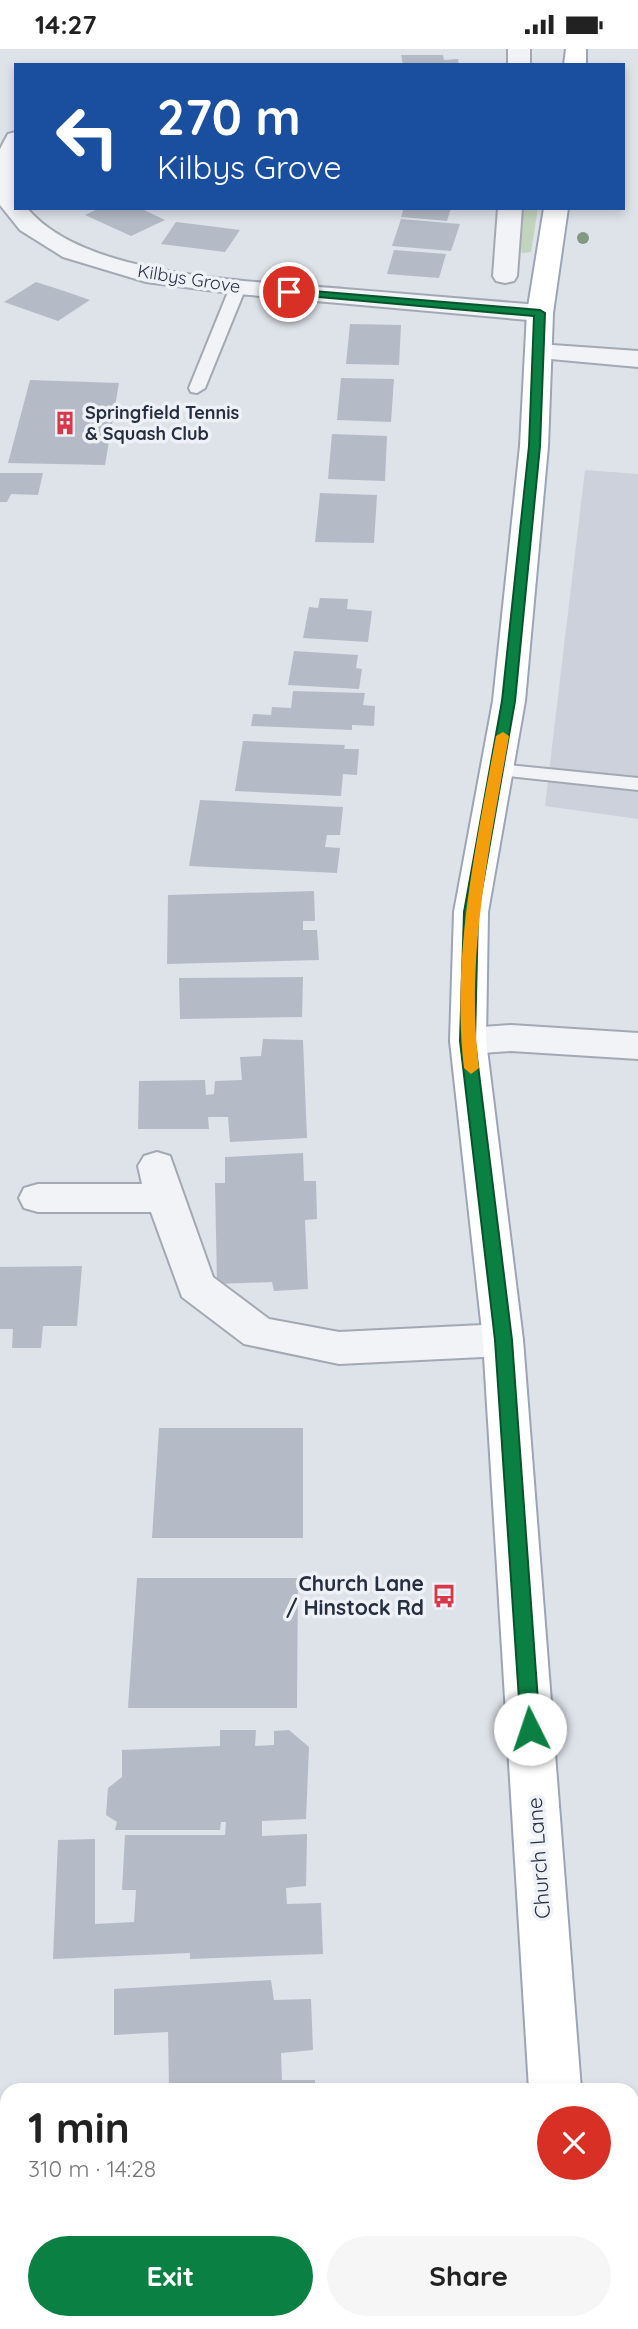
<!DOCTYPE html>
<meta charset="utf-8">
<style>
:root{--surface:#fff;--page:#f6f6f6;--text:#222;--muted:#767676;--accent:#0b8043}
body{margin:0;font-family:Quicksand,sans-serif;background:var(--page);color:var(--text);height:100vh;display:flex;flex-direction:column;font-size:26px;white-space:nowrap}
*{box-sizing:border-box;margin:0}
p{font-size:23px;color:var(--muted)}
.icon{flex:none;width:38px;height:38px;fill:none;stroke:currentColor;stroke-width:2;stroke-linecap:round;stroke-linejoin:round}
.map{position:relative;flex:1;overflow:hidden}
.side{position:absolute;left:0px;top:2034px;width:639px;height:247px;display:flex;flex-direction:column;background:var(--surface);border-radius:21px 21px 0 0;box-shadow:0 4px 10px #0003}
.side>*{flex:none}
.top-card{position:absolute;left:14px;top:14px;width:611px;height:147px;border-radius:0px;box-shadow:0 4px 10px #0003;background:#1a4fa0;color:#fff;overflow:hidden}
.pin{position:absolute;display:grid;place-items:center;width:60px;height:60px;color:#fff;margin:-30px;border:4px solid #fff;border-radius:50%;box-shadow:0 2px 7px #0007}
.me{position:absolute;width:77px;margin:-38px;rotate:356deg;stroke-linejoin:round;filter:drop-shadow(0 0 5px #0008)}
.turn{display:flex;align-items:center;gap:24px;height:147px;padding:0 28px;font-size:32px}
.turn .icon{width:91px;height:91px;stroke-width:2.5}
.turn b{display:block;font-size:49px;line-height:60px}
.round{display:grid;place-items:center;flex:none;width:74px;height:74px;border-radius:37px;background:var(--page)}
.headline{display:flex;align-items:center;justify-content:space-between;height:119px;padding:0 28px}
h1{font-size:42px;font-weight:700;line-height:52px}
.button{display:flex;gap:14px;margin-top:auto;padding:14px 28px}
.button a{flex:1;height:80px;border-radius:42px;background:var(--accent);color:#fff;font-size:28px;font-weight:700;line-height:80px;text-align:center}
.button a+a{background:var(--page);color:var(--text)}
.status{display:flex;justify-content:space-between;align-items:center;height:49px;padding:0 35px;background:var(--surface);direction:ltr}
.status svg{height:19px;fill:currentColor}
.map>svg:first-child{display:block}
</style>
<div class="status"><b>14:27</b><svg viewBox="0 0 49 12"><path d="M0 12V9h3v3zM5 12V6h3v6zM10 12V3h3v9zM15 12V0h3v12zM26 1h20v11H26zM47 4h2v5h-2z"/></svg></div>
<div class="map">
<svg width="638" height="2280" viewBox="0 0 638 2280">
<rect width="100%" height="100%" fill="#dee2e9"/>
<path fill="#ccd1db" d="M585,421L638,425V770L545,757Z"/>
<path fill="#c3d4be" d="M522,159H538L531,203L522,204L520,195Z"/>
<path fill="#b5bbc6" d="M401,6H443L444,11L458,10L459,16H403Z
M100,159H140L165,171L131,187L85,166Z
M404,159H451L447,172L401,168Z
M401,170L460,175L451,202L392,197Z
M176,173L209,177L240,181L225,203L161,195Z
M394,201L446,205L439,229L387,225Z
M36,233L64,242L90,251L58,272L4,253Z
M350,275L401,276L399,316L346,315Z
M341,329L394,330L391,373L337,371Z
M30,331L119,334L105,416L8,414Z
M332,385L387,387L385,432L328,430Z
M0,424H43L38,446L11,445L7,453H0Z
M320,444L377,446L374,494L315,493Z
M320,549L348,550L347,560L372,562L368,593L303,589L309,558L318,559Z
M294,602L358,606L356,619L362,620L359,640L288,636Z
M293,642L365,644L363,656L375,657L374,677L352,676V681L251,677L253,665L271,666L272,658L291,659Z
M243,692L345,696L344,700H359L357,726L343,725L341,747L235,742Z
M200,751L343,758L340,786H327L325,798L340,799L337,824L189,817Z
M314,842L315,872H303V881H317L319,911L167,915L168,846Z
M303,928L302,968L180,970L179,929Z
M263,990L303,991L307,1089L230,1093L228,1068H208L209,1080H138L139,1032L205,1031L206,1046L214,1045L215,1032L242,1031L240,1008L261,1007Z
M303,1104L304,1132H316L317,1170L305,1171L308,1240L274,1242L272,1233L217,1235L215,1134H225V1108Z
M82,1217L77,1277H43L41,1299H12L13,1280H0V1218Z
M159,1379H303V1489H152Z
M137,1529H298L297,1659H128Z
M220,1681H256L255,1697L274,1696V1682L289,1681L309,1698L306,1770L262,1772V1787L307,1785L306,1837L286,1839L287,1855L321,1854L323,1905L190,1910V1904L53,1910L58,1791L95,1790V1875L134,1873L136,1841H122L125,1786H225L226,1773H221L220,1781H115L117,1773L106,1766L108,1739L122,1728V1701L220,1697Z
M271,1931L274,1951L311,1950L313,2001L281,2004L282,2031H315V2040H169L168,1983L114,1986V1940Z
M225,2273H332L327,2280H225Z"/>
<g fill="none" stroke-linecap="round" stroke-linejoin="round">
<g stroke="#a3a9b3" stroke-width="4">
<path id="lane" d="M238,233L246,238L205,339L197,344L191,343L189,339L230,238Z
M497,715L638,729V741L490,725L487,721L490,717Z"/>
</g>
<g stroke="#a3a9b3" stroke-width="4">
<path id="street" d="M508,0H530V16H508Z
M16,83V159H27C85,230 258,232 344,240C409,245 475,251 540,256L549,259L553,264L549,269L540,272L238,245L146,233L63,208L20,181L0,156V100L8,85Z
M498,159H522L517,227L514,232L505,234L496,232L493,227Z
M538,295L638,302V318L529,308L525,303L529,298Z
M511,976L638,984V1010L511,1002L468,1005L455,1001L450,992L455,983L468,979Z
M157,1103L170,1107L213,1228L269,1270L339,1283L503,1275L517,1280L523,1291L517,1302L503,1307L339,1315L244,1295L182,1248L151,1163H38L24,1159L19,1149L24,1139L38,1135H142L138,1117L144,1107Z"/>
</g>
<g stroke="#9ca5b6" stroke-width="4">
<path id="primary" d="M566,0H586V16H564Z
M544,159H568L553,264L548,397L525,652L488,863L486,992L523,1291L581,2040H529L483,1291L450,992L454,863L493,652L520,397L527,264Z
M545,2273H601V2280H545Z"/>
</g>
<use href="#lane" fill="#f1f3f7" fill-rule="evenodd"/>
<use href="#street" fill="#f1f3f7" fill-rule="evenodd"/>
<use href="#primary" fill="#fff" fill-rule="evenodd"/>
</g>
<circle fill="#839984" cx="583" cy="189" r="6"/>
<path fill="#0b8043" stroke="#07532c" stroke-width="2" d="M289,240L540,261L545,264L540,397L515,652L478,863L475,992L512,1291L540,1680L537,1686L530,1688L523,1686L521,1680L495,1291L460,992L464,863L502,652L529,397L534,267L285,245L284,243Z"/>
<path fill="#f59e0b" d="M503,683L509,687C490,797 465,908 479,1019L471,1025L464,1019C451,908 476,797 496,687Z"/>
<defs>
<g id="building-bare" transform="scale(1.89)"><path d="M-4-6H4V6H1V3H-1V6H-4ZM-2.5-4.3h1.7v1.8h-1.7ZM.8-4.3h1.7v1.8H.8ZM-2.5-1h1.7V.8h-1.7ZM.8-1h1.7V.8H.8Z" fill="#d9384a" stroke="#eef1f6" stroke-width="2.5" paint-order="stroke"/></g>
<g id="bus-bare" transform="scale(1.89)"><path d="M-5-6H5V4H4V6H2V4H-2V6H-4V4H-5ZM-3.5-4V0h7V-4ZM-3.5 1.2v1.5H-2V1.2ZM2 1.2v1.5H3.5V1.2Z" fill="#d9384a" stroke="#eef1f6" stroke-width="2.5" paint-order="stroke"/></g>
</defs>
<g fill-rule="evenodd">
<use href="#building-bare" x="65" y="374"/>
<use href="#bus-bare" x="444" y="1547"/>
</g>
<g text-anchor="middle" stroke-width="7" stroke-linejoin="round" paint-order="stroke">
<g font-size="18" fill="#262f41" stroke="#eef1f6">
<text transform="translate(189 230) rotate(9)" y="6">Kilbys Grove</text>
</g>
<g font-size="18" font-weight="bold" fill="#262f41" stroke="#eef1f6" text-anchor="start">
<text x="85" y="370">Springfield Tennis<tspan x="85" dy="21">&amp; Squash Club</tspan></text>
</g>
<g font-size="21" font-weight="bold" fill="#262f41" stroke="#eef1f6" text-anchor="end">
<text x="424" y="1542">Church Lane<tspan x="424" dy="24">/ Hinstock Rd</tspan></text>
</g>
<g font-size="21" fill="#262f41" stroke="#eef1f6">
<text transform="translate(539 1809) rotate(-94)" y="7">Church Lane</text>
</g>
</g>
</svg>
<div class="pin" style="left:289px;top:243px;background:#d93025"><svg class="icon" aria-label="arrive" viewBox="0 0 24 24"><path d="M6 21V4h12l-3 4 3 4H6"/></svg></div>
<svg class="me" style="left:530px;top:1680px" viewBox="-20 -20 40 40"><circle r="19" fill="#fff"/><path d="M0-13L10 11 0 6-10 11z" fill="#0b8043"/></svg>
<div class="top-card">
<div class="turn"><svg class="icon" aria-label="left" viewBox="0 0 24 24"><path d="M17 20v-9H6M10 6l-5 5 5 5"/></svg><div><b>270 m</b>Kilbys Grove</div></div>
</div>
<section class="side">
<div class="headline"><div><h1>1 min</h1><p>310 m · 14:28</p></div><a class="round" style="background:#d93025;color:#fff"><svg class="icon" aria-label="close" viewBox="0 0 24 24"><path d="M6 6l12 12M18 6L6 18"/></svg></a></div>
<div class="button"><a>Exit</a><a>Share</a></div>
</section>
</div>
